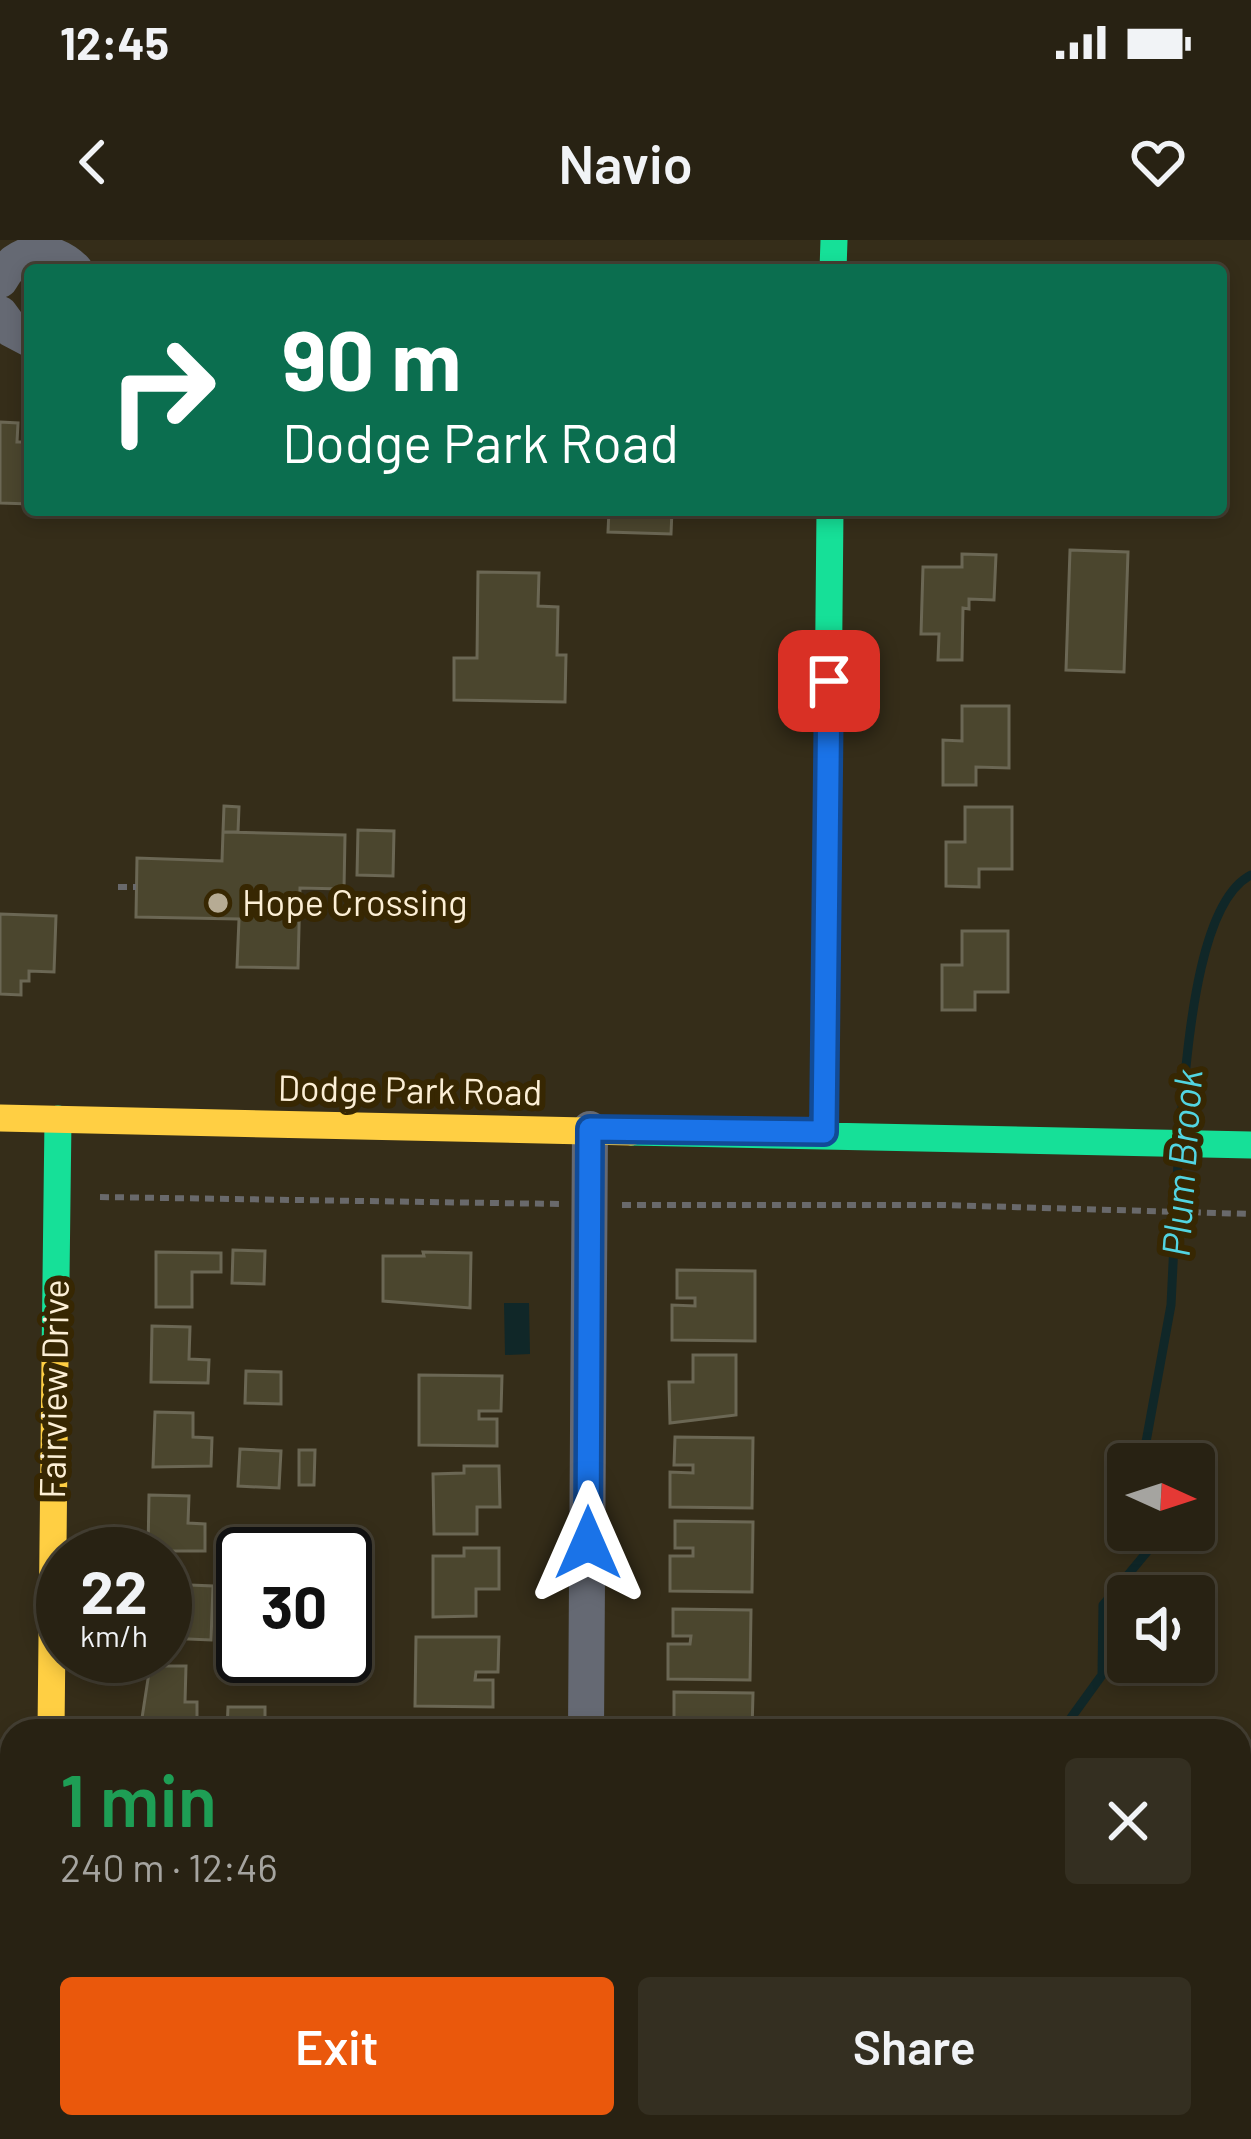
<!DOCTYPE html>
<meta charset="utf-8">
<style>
:root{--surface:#282213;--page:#342f21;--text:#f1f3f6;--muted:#a5a4a0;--line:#443f33;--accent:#ea580c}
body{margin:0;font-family:Barlow,sans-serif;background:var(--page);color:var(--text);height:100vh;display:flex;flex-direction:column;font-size:45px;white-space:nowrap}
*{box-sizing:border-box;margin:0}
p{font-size:39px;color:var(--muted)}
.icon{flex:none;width:66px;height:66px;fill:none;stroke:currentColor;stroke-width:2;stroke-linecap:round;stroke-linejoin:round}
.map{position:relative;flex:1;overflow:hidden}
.sheet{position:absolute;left:0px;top:1479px;width:1251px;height:420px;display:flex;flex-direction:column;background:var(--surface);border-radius:36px 36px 0 0;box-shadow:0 6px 18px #0003,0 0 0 3px var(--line)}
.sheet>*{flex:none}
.banner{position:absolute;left:24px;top:24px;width:1203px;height:252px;border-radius:12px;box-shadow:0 6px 18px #0003,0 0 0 3px var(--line);background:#0b6e4f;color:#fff;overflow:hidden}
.needle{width:78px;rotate:93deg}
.fabs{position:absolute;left:1107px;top:1203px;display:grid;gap:24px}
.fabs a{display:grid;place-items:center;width:108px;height:108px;border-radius:12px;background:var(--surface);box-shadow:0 6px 18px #0003,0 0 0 3px var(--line);font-size:60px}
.speed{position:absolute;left:36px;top:1287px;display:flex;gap:24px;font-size:60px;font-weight:700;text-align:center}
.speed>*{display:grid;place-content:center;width:156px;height:156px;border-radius:50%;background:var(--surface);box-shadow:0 6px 18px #0003,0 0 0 3px var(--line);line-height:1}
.speed small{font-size:30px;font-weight:400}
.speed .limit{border:6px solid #111;border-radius:18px;background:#fff;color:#111}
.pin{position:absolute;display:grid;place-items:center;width:102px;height:102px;color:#fff;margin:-51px;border-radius:24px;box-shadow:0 6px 18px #0006}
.me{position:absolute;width:132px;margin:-66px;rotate:0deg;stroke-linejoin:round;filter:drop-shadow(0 0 9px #0008)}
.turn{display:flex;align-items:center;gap:42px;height:252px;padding:0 60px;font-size:54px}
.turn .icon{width:156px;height:156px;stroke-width:2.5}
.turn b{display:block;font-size:84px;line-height:102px}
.round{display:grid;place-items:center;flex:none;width:126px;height:126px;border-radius:12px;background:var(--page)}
.overview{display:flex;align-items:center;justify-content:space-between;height:204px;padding:0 60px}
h1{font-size:72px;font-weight:600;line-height:90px;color:#1e9e55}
.primary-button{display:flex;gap:24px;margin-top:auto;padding:24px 60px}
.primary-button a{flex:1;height:138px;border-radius:12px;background:var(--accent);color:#fff;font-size:48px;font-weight:600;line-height:138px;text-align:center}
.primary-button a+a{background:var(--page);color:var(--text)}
.status{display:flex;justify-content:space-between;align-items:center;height:84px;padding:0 60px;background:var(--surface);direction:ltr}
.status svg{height:33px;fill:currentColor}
header{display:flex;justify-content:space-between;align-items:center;height:156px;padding:0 60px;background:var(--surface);font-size:54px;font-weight:600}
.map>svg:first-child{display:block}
</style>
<div class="status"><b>12:45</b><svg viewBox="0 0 49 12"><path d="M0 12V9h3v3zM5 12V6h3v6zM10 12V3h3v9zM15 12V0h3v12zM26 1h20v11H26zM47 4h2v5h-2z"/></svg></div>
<header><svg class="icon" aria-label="back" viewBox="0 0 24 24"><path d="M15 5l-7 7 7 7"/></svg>Navio<svg class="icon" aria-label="heart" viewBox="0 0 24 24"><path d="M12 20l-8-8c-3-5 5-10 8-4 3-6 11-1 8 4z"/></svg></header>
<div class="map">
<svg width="1251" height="1899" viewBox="0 0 1251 1899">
<rect width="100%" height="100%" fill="#352d19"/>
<path fill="#102728" d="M504,1063H529L530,1114L505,1115Z"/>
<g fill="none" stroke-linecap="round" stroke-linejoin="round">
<path stroke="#102728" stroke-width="9" d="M1180,887C1187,826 1194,664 1251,635
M1142,1224L1171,1065L1178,922
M1049,1491L1068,1482L1102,1435L1103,1365L1151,1307L1149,1290
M928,1899L943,1887"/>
</g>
<path fill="#4b462e" stroke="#6b6754" stroke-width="3" d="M0,182L18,183L17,202H24V193H30V264L0,263Z
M609,270H672L671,294L608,292Z
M1070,310L1128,312L1124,432L1066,430Z
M962,314L996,315L994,360L969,359V369L963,368L962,420H938L939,394H921L923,327H962Z
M478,332L539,333L538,366L558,367L557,415H566L565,462L454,460V418H477Z
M962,466H1009V528L976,527V545H943V500L962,501Z
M224,566L239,567L238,592H223Z
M965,567H1012V629H979V647L946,646V602H965Z
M358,590L394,591L393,636L357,635Z
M223,592L345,595L344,649L300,648L298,728L237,727L239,679L136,677L137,618L222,621Z
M0,674L56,676L54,732L29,731V741H21V755L0,754Z
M962,691H1008V752H975V770H942V725H962Z
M233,1010L265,1011L264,1044L232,1043Z
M156,1012L221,1013V1032H192V1067H156Z
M423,1012L471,1013L470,1068L383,1061V1016H424Z
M677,1030L755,1031V1101L672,1100V1065L695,1066V1058H677Z
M152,1086L190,1087L189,1119L209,1120L208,1143L151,1142Z
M693,1115H736V1175L670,1183L669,1142H693Z
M246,1131L281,1132V1164L245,1163Z
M419,1135L502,1136L501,1171H479V1179H497V1206L419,1205Z
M155,1172L193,1173V1197L212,1198L211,1226L153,1227Z
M675,1197L753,1198L752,1268L670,1267V1232L693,1233V1225H674Z
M240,1209L281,1211L279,1248L238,1246Z
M299,1210H315L314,1245H299Z
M464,1226H499L500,1267H477V1294H434L433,1234L464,1233Z
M149,1255L189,1256L188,1283L205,1284V1311H148Z
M675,1281L753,1282L752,1352L670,1351V1316H693V1308H675Z
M231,1301L264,1302L263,1314H243V1331H230Z
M464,1308H499V1349H476V1376L433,1377V1316H464Z
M165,1344L213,1346L211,1400L165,1398Z
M673,1369L751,1370L750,1440L668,1439V1404H690L691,1396H673Z
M416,1397H499L498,1432H476L475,1440H493V1467L415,1466Z
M150,1426H186L185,1462H197V1479L142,1478Z
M674,1452L753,1453L752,1491H670L692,1487L693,1479H674Z
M228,1467H265V1491H227Z
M414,1481L496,1482V1491H414Z
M1251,1554V1603L1239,1599Z
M1239,1625L1251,1630L1248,1694L1239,1691Z
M163,1887H202L205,1899H166Z
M468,1887H498L501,1899H446Z
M619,1887H635L655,1897L614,1899Z
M1111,1887H1149L1145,1899H1106Z"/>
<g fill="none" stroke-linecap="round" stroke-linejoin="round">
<path stroke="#69696b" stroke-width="6" stroke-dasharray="9 6" stroke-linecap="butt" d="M118,647H136
M100,957L560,964
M622,965H943L1251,974"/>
<path stroke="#656973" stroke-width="36" d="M0,40C17,9 50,5 75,30
M0,74L11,89L30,99
M586,1491L590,889
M55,1887L58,1899"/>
<path stroke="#16e098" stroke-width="27" d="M833,30L834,0
M631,892L1251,905
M824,893L830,270
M55,1119L58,879"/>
<path stroke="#ffcf43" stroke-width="27" d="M0,878L631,892
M51,1491L55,1119"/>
</g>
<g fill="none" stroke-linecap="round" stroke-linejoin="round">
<g stroke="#114b97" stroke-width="30">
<path id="route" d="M588,1303L590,889L824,892L829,441"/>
</g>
<use href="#route" stroke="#1a73e8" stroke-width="21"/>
</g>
<circle fill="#b6ab94" stroke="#372702" stroke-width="4.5" cx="218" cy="663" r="12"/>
<g text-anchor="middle" stroke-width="12" stroke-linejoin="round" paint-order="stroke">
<g font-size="36" fill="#fcefd6" stroke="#372702" text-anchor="start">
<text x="242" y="676">Hope Crossing</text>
</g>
<g font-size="36" fill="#fcefd6" stroke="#372702">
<text transform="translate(410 850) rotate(1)" y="13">Dodge Park Road</text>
<text transform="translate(54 1149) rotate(-89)" y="13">Fairview Drive</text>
</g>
<g font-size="39" font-style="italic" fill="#52d5e1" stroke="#372702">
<text transform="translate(1182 923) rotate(-86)" y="14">Plum Brook</text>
</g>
</g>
</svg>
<div class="fabs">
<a><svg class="needle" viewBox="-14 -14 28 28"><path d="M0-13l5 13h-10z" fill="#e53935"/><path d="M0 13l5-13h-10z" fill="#a5a4a0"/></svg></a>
<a><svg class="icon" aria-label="sound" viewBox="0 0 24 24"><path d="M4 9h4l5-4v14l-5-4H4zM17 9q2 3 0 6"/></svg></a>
</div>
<div class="speed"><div>22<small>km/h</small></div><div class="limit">30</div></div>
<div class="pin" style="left:829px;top:441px;background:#d93025"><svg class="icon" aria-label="arrive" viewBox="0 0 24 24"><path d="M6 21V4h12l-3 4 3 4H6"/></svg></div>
<svg class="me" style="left:588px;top:1303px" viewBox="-20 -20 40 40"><path d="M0-17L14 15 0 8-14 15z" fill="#1a73e8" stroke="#fff" stroke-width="4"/></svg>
<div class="banner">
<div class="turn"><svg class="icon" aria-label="right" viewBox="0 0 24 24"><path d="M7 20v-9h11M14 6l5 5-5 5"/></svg><div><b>90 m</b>Dodge Park Road</div></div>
</div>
<section class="sheet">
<div class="overview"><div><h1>1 min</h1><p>240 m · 12:46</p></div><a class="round"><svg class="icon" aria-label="close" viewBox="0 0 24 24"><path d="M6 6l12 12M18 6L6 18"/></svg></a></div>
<div class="primary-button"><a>Exit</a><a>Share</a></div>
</section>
</div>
